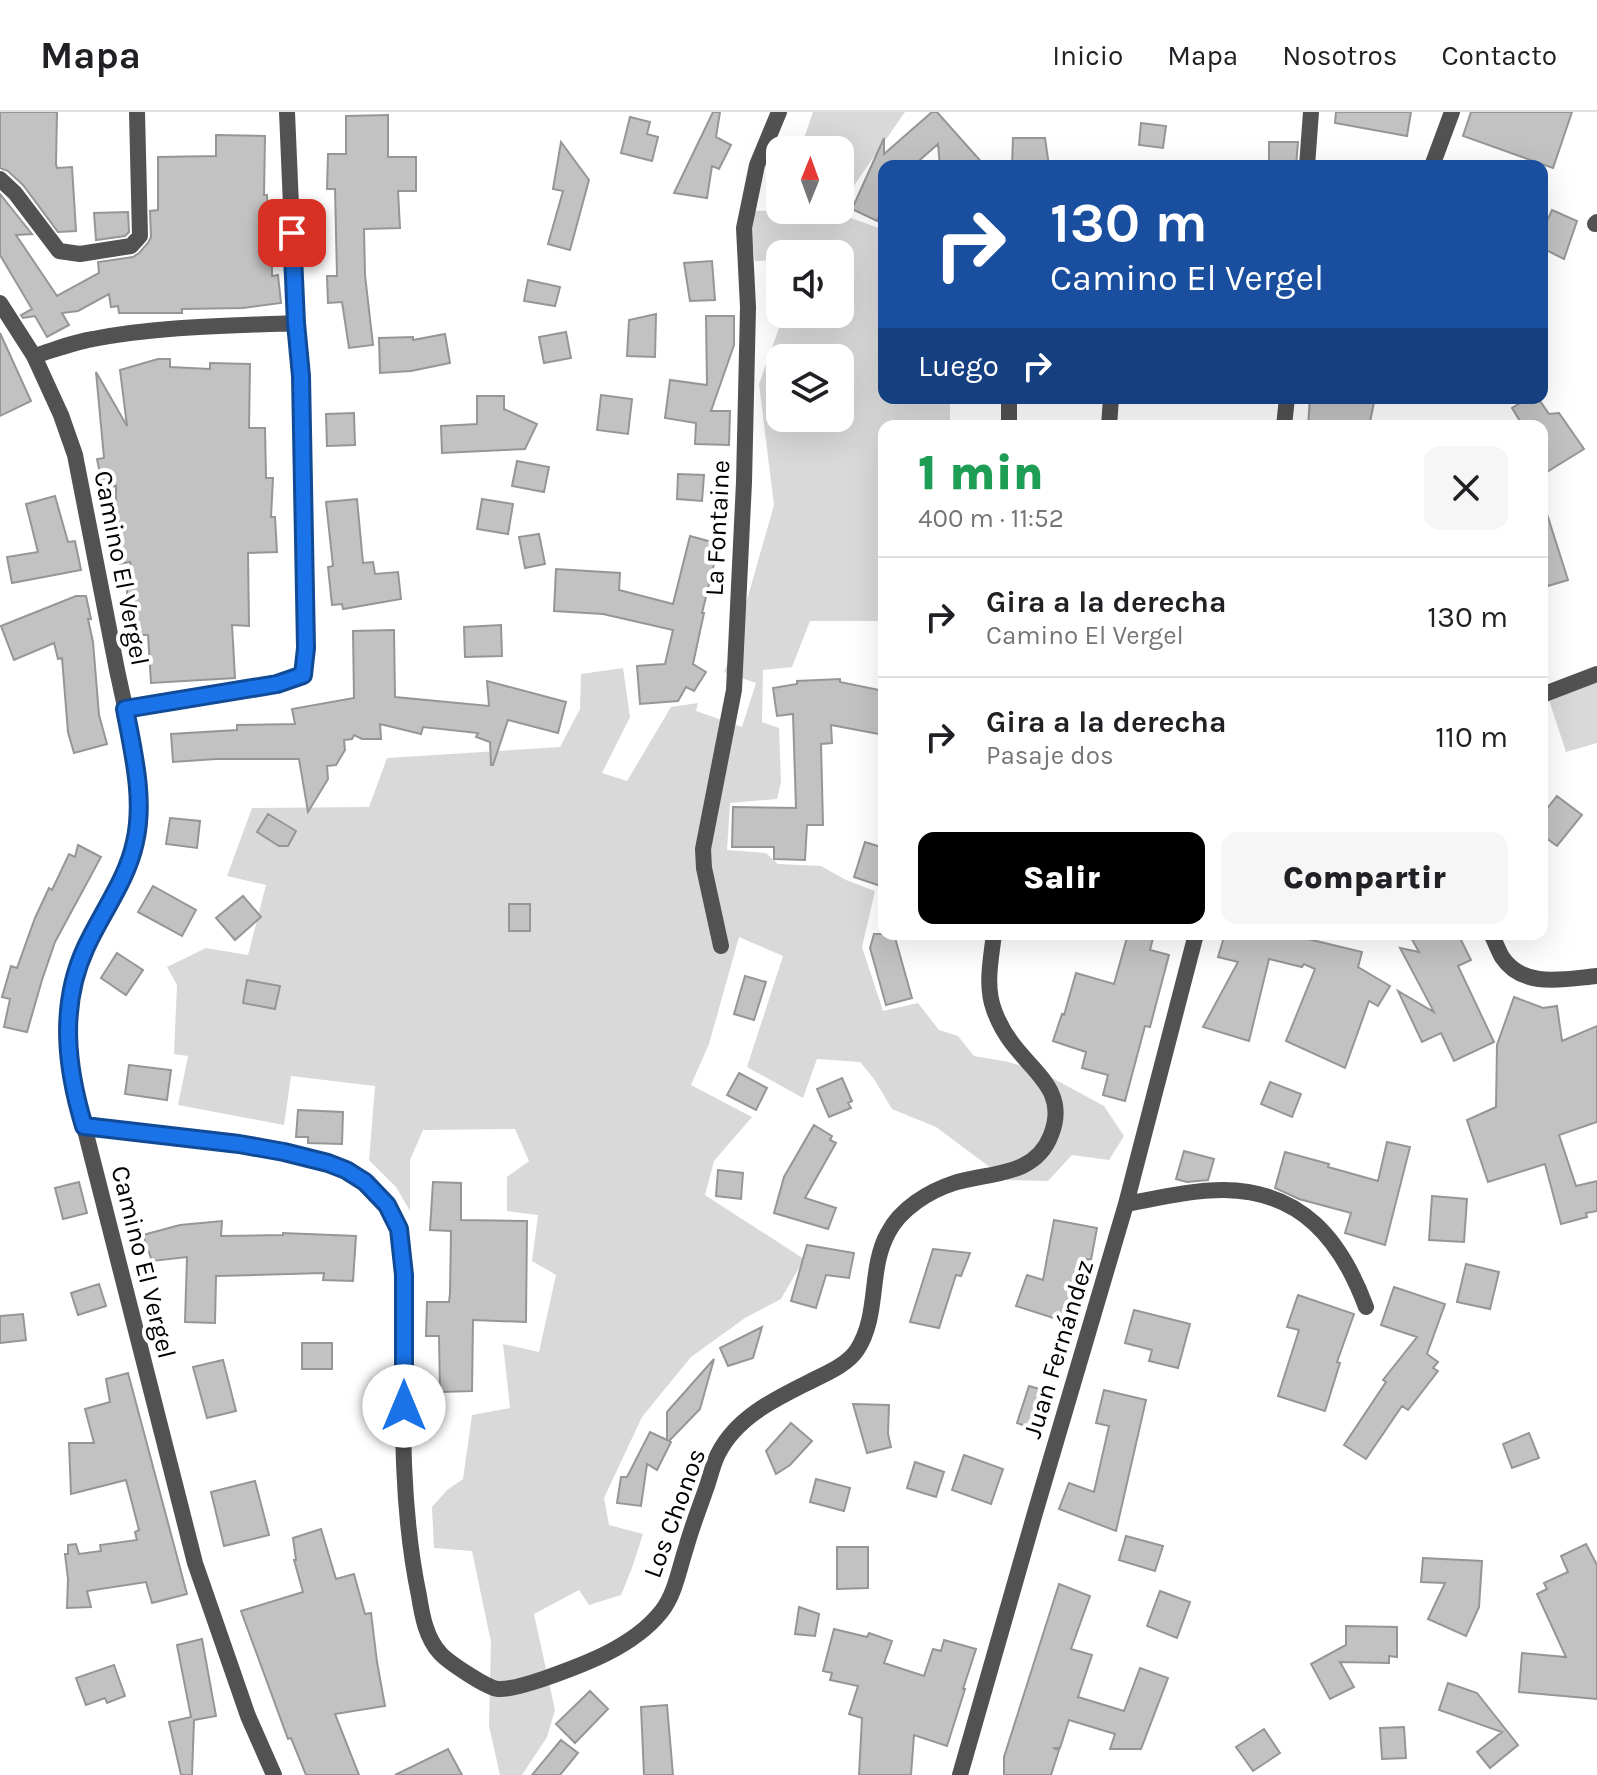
<!DOCTYPE html>
<html lang="es">
<meta charset="utf-8">
<style>
:root{--surface:#fff;--page:#f6f6f6;--text:#202124;--muted:#757577;--line:#e0e0e0;--accent:#000}
body{margin:0;font-family:Karla,sans-serif;background:var(--page);color:var(--text);height:100vh;display:flex;flex-direction:column;font-size:30px;white-space:nowrap}
*{box-sizing:border-box;margin:0}
p{font-size:26px;color:var(--muted)}
.icon{flex:none;width:44px;height:44px;fill:none;stroke:currentColor;stroke-width:2;stroke-linecap:round;stroke-linejoin:round}
.map{position:relative;flex:1;overflow:hidden}
.side{position:absolute;left:878px;top:308px;width:670px;height:520px;display:flex;flex-direction:column;background:var(--surface);border-radius:16px;box-shadow:0 8px 32px #0002}
.side>*{flex:none}
.top-card{position:absolute;left:878px;top:48px;width:670px;height:244px;border-radius:16px;box-shadow:0 8px 32px #0002;background:#1a4fa0;color:#fff;overflow:hidden}
.needle{width:52px;rotate:1deg}
.controls{position:absolute;left:766px;top:24px;display:grid;gap:16px}
.controls a{display:grid;place-items:center;width:88px;height:88px;border-radius:16px;background:var(--surface);box-shadow:0 8px 32px #0002;font-size:40px}
.pin{position:absolute;display:grid;place-items:center;width:68px;height:68px;color:#fff;margin:-34px;border-radius:16px;box-shadow:0 4px 12px #0006}
.me{position:absolute;width:88px;margin:-44px;rotate:0deg;stroke-linejoin:round;filter:drop-shadow(0 0 6px #0008)}
.turn{display:flex;align-items:center;gap:28px;height:168px;padding:0 40px;font-size:36px}
.turn .icon{width:104px;height:104px;stroke-width:2.5}
.turn b{display:block;font-size:56px;line-height:68px}
.then{display:flex;align-items:center;height:76px;padding:0 40px;background:#0003;gap:16px;font-size:30px}
.round{display:grid;place-items:center;flex:none;width:84px;height:84px;border-radius:16px;background:var(--page)}
.headline{display:flex;align-items:center;justify-content:space-between;height:136px;padding:0 40px}
h1{font-size:48px;font-weight:800;line-height:60px;color:#1e9e55}
.button{display:flex;gap:16px;margin-top:auto;padding:16px 40px}
.button a{flex:1;height:92px;border-radius:16px;background:var(--accent);color:#fff;font-size:32px;font-weight:800;line-height:92px;text-align:center}
.button a+a{background:var(--page);color:var(--text)}
ul{padding:0;list-style:none}
li{display:flex;align-items:center;gap:24px;height:120px;padding:0 40px;border-top:2px solid var(--line)}
li div{flex:1}
li b{display:block;font-size:30px}
li em{font-style:normal}
header{display:flex;align-items:center;gap:48px;box-sizing:border-box;height:112px;padding:0 40px;background:var(--surface);border-bottom:2px solid var(--line)}
header strong{font-size:38px}
nav{display:flex;gap:44px;margin-inline-start:auto;font-size:28px}
.map>svg:first-child{display:block}
</style>
<header>
<strong>Mapa</strong>
<nav><a>Inicio</a><a>Mapa</a><a>Nosotros</a><a>Contacto</a></nav>
</header>
<div class="map">
<svg width="1597" height="1663" viewBox="0 0 1597 1663">
<rect width="100%" height="100%" fill="#fff"/>
<path fill="#d9d9d9" fill-rule="evenodd" d="M813,0H905L855,72L840,102L884,118V286H950V314H884V509H810L792,555L763,558L762,610L779,616L781,670L777,687L730,691L727,738L766,741L778,752L821,754L846,768L875,779L862,835L883,899L918,891L939,918L958,924L974,944L1009,950L1045,962L1104,994L1124,1024L1109,1048L1072,1043L1048,1069L1007,1068L936,1015L892,997L874,967L860,950L817,947L803,986L747,955L783,844L739,825L709,932L691,973L752,1005L714,1049L705,1083L804,1147L781,1187L745,1206L691,1245L642,1305L604,1386L609,1413L643,1422L632,1456L621,1483L589,1493L579,1478L534,1502L555,1598L547,1625L522,1663H500L489,1614L491,1530L472,1439L434,1436L432,1395L447,1378L463,1367L472,1303L510,1296L503,1232L539,1240L556,1163L532,1149L538,1103L507,1099V1065L529,1049L515,1017L423,1018L410,1048V1099L396,1075L369,1048L375,974L291,964L284,1013L178,993L188,944L174,942L177,873L167,855L206,836L248,843L266,773L227,764L252,696L369,695L387,646L560,635L580,597L581,562L623,556L630,605L602,661L627,669L671,595L698,591L696,599L742,615L756,571L724,560L733,537L774,393L759,272L784,202H840V142H780V148L755,149L749,99L840,98V38H800ZM780,246H840V306H780Z
M1597,570V631L1566,640L1548,585Z"/>
<path fill="#c2c2c2" stroke="#969696" stroke-width="2" d="M0,0H57L56,52L57,56L72,55L76,119L58,120L23,73L8,59L0,56Z
M713,0H720L716,25L731,33L719,57L712,54L707,86L674,81Z
M932,0H937L985,54H940L938,32L913,54H884V93L877,109L852,97L884,26V42Z
M1336,0H1411L1407,24L1335,11Z
M1471,0H1572L1553,56L1463,24Z
M388,3V45H416V79H398L400,116L364,117L365,163L373,233L349,236L342,190L328,191L327,164H337L335,77H327L328,42H346V4Z
M630,5L650,10L647,22L658,25L652,49L621,41Z
M1141,11L1166,14L1163,36L1139,33Z
M216,23L265,24L264,83H267L269,126H272V164L278,163L281,191L243,196L182,197V201H119L118,194L111,195L109,182L78,199L62,201L69,213L47,225L35,204L23,206L21,203L32,197L0,143V82L32,122L16,123L57,184L99,161L98,150L133,145L139,141L148,131L151,125L150,99L158,98V45L216,44Z
M1013,26H1045L1049,54H1012Z
M561,30L589,68L570,138L548,132L563,79L553,77Z
M1269,30H1298L1296,54H1269Z
M1552,98L1577,109L1564,147L1542,136V120Z
M128,100L129,120L125,124L96,128L94,101Z
M712,149L715,188L690,189L684,151Z
M528,168L560,175L555,194L524,189Z
M656,202L655,245L627,244L629,208Z
M706,204H734V233L711,299H730L729,333L695,332L696,311L665,306L670,268L707,273Z
M566,220L571,246L544,251L539,225Z
M0,221L31,289L0,304Z
M445,222L450,251L411,259L380,261L379,226L413,225V228Z
M158,247H170V255L210,257V251L250,252L249,316H265L266,366H273L271,405H275L277,440L248,441L249,514L232,513L235,566L151,571L148,523H136L135,487H127V463L133,461L130,450L118,452L119,406H116V374L103,376L97,347L104,346L96,260L127,314L120,258Z
M601,283L632,287L628,322L597,318Z
M477,284H504V297L537,312L525,337L442,341L441,314L477,312Z
M1310,286H1375L1369,314H1308Z
M1528,286H1538L1549,302L1559,301L1584,337L1542,363V314H1523L1512,296Z
M354,301L355,333L327,334L326,302Z
M517,349L549,355L544,380L512,374Z
M678,362L704,363L702,389L677,387Z
M55,384L68,430L75,429L81,458L12,471L7,445L38,440L26,392Z
M357,387L363,451L373,450L375,462L398,460L401,487L343,497L342,492L332,493L328,455L333,454L326,390Z
M482,387L513,392L508,422L477,417Z
M1542,402H1547L1568,468L1548,474L1542,455Z
M539,422L545,452L525,456L519,425Z
M690,424L719,432L702,501H704L693,552L706,560L694,579L686,575L678,589L640,592L637,554L665,552L673,518L603,502L554,499L556,457L620,461L619,478L673,492Z
M76,484H86L91,507H88L93,530L99,603L107,632L74,641L68,620L62,546L58,547L54,531L14,548L1,514Z
M501,513L502,544L465,545L464,515Z
M394,518L395,585L489,594L487,569L566,590L558,621L508,608L493,653H491L490,630L476,625L478,621L423,615L421,622L380,612L381,627H362L354,623L352,627L344,628L345,638L336,653L327,654L328,667L308,700L299,647H216L173,650L171,622L237,618V613L295,612L292,597L354,586L353,519Z
M840,567V570L884,579V623L831,613L832,631L821,632L823,713H807L805,748L774,747V735H732L733,695L796,696L793,602L777,604L773,576L797,572V569Z
M1557,684L1582,703L1557,734L1542,723V703Z
M268,702L296,719L288,734H279L257,720Z
M170,706L200,709L197,736L166,732Z
M865,730L884,736V775L854,765Z
M78,733L101,745L55,830L42,868L27,920L4,915L10,887L2,885L11,854L17,856L35,806L49,776L52,778L69,742L75,745Z
M153,774L196,798L182,824L138,800Z
M243,784L261,805L235,828L216,806Z
M509,792H530V819H509Z
M874,822H894L912,886L886,893L870,836Z
M1128,822H1154L1150,838L1169,843L1150,915L1145,914L1125,989L1103,983L1108,963L1082,956L1086,940L1053,929L1062,902L1064,903L1076,861L1114,872Z
M1225,822H1287L1362,840L1358,855L1390,874L1378,894L1369,889L1345,956L1286,929L1315,857L1304,852L1302,855L1269,847L1249,929L1203,915L1238,850L1218,845Z
M1409,822H1458L1471,848L1458,854L1494,930L1454,949L1441,921L1422,930L1398,879L1434,900L1400,836L1419,840Z
M117,841L143,858L126,883L101,866Z
M745,864L766,870L754,908L734,902Z
M247,868L280,874L275,897L243,891Z
M1514,885L1543,896L1557,894L1562,929L1597,914V1010L1559,1023L1576,1074L1597,1069V1099L1586,1101L1587,1105L1561,1112L1545,1052L1488,1070L1467,1008L1496,995L1497,933Z
M129,953L171,958L167,988L125,982Z
M739,961L767,976L756,998L727,983Z
M842,966L852,989L848,991L851,996L829,1005L817,977Z
M1270,970L1301,982L1292,1005L1261,992Z
M298,998L343,1000L342,1032L308,1031V1025H296Z
M814,1013L832,1024L830,1028L836,1031L805,1086L836,1096L828,1117L774,1101L784,1065Z
M1387,1030L1410,1035L1385,1133L1345,1121L1351,1101L1299,1087L1275,1076L1285,1040L1329,1052L1328,1055L1378,1069Z
M1184,1039L1214,1047L1208,1068L1187,1070L1176,1067Z
M718,1058L743,1061L741,1087L716,1084Z
M79,1070L87,1101L63,1107L55,1076Z
M433,1070L461,1071V1108L527,1109L526,1210L473,1208L472,1279L440,1280L439,1224H426L427,1190H449L450,1181L451,1119L430,1118Z
M1432,1084L1467,1087L1464,1130L1429,1128Z
M1054,1108L1097,1116L1091,1148L1087,1147L1066,1210L1016,1194L1027,1163L1043,1168Z
M222,1109L221,1124L283,1123V1121L356,1124L353,1169L323,1168L324,1161L216,1164L215,1211L185,1210L187,1145L152,1149L143,1123L180,1113Z
M807,1133L854,1141L849,1166L826,1163L816,1196L791,1189Z
M933,1137L970,1141L961,1164L956,1163L939,1216L910,1210Z
M1466,1152L1499,1160L1490,1197L1457,1190Z
M99,1172L106,1194L78,1203L71,1181Z
M1394,1175L1445,1192L1427,1242L1438,1250L1433,1256L1438,1259L1408,1298L1402,1294L1366,1347L1344,1333L1386,1270L1383,1268L1417,1225L1381,1213Z
M1298,1183L1354,1202L1337,1250L1340,1251L1325,1299L1278,1284L1299,1218L1287,1215Z
M1134,1198L1190,1212L1178,1256L1149,1249L1152,1238L1125,1231Z
M23,1202L26,1228L0,1231V1204Z
M762,1215L753,1246L728,1254L720,1236Z
M302,1231H332V1257H302Z
M714,1247L700,1297L669,1329L671,1330L657,1358L647,1352L641,1394L617,1391L621,1365H627L650,1320L667,1328V1300Z
M223,1248L236,1299L207,1306L193,1255Z
M128,1261L187,1482L152,1491L146,1470L87,1479L91,1495L67,1496L68,1467L65,1442H68V1433L76,1432L79,1442L101,1439L100,1433L137,1428L135,1420L139,1418L126,1368L71,1382L69,1331H94L85,1297L110,1290L106,1267Z
M1029,1274L1053,1281L1041,1319L1017,1311Z
M1104,1278L1146,1288L1116,1419L1059,1397L1069,1371L1094,1380L1109,1314L1096,1311Z
M853,1292L889,1293L888,1322L891,1335L867,1341Z
M791,1311L812,1329L790,1353L776,1362L766,1339Z
M1529,1321L1539,1346L1512,1356L1503,1332Z
M964,1343L1003,1357L991,1392L952,1378Z
M915,1350L944,1360L936,1385L907,1376Z
M816,1367L850,1376L844,1399L810,1390Z
M255,1369L269,1423L224,1434L211,1380Z
M321,1417L336,1467L354,1462L365,1502L371,1501L377,1550L385,1594L335,1602L359,1663H306L291,1626L288,1627L241,1499L303,1480L294,1448H296L293,1426Z
M1126,1424L1163,1434L1155,1459L1119,1448Z
M1586,1432L1597,1453V1587L1519,1580L1522,1541L1566,1545L1537,1482L1547,1477L1544,1471L1568,1460L1561,1444Z
M837,1435H868V1476L837,1477Z
M1423,1446L1482,1449L1479,1495L1466,1524L1428,1507L1445,1471L1421,1470Z
M1059,1472L1090,1484L1071,1537L1092,1543L1078,1585L1124,1599L1140,1556L1168,1566L1141,1637H1110L1115,1622L1069,1608L1060,1636H1053L1059,1638L1051,1663H1004V1645Z
M1160,1479L1190,1490L1177,1526L1147,1514Z
M799,1495L819,1502L815,1524L795,1522Z
M1346,1514L1397,1515V1545L1389,1544V1551L1340,1550L1354,1575L1330,1587L1311,1552L1346,1533Z
M834,1517L867,1525L869,1521L892,1529L884,1551L924,1564L933,1537L941,1539L944,1528L976,1537L963,1577H965L947,1634L914,1623L911,1663H859L862,1606L849,1602L858,1574L830,1568L832,1561L823,1559Z
M202,1527L216,1604L194,1608L192,1663H181L169,1610L191,1605L177,1533Z
M114,1553L125,1584L107,1591L105,1586L86,1593L76,1566Z
M1448,1571L1477,1581L1518,1633L1490,1656L1477,1640L1502,1620L1439,1598Z
M590,1579L608,1597L575,1631L556,1612Z
M667,1593L673,1663H644L641,1595Z
M1404,1615L1406,1646L1382,1647L1380,1616Z
M1264,1617L1280,1641L1253,1659L1236,1635Z
M561,1628L578,1641L560,1663H532Z
M448,1637L462,1663H395Z"/>
<g fill="none" stroke-linecap="round" stroke-linejoin="round">
<path stroke="#525252" stroke-width="16" d="M1307,54L1311,0
M1432,54L1452,0
M0,67L15,81L59,139L80,142L131,134L140,124L137,0
M1595,112L1597,110
M34,244C54,238 74,230 93,227C160,214 228,214 296,211
M1009,314V286
M1109,314L1111,286
M1284,314L1287,286
M1542,583L1597,562
M125,597L277,572L303,563L306,536L301,264L296,211L287,0
M1491,822C1495,829 1498,838 1502,845C1523,877 1565,867 1597,864
M721,834L704,756L703,737L734,578L744,370L748,195L744,116L757,53L779,0
M84,1014C145,1022 207,1026 268,1037C293,1041 321,1046 345,1057C361,1065 377,1078 387,1093C402,1113 402,1139 404,1163C404,1270 397,1379 419,1484C422,1503 426,1526 440,1541C448,1550 487,1576 498,1577C510,1578 531,1571 543,1567C583,1553 633,1535 661,1500C675,1483 679,1457 686,1436C692,1414 701,1392 708,1371C711,1361 714,1350 718,1342C737,1304 777,1286 813,1268C827,1261 848,1252 857,1238C880,1203 868,1157 888,1121C900,1097 929,1079 954,1071C990,1060 1035,1065 1051,1023C1068,980 1035,962 1012,931C1005,922 998,909 994,898C985,874 991,847 994,822
M1126,1092C1158,1086 1191,1078 1224,1078C1302,1079 1341,1128 1366,1195
M960,1663L1035,1401L1126,1092L1196,822"/>
<path stroke="#525252" stroke-width="16" d="M0,191L34,244L61,303L75,343C89,415 103,487 117,558C127,605 140,654 138,702C137,718 136,735 130,750C120,779 98,808 85,836C58,895 66,954 84,1014L195,1451L248,1604L274,1663"/>
</g>
<g fill="none" stroke-linecap="round" stroke-linejoin="round">
<g stroke="#114b97" stroke-width="20">
<path id="route" d="M292,121L296,211L301,264L306,536L303,563L277,572L125,597C133,640 145,687 135,730C127,768 102,800 86,835C59,893 66,955 84,1014L239,1032L284,1040L328,1051L346,1058L365,1070L387,1093L399,1117L404,1163V1294"/>
</g>
<use href="#route" stroke="#1a73e8" stroke-width="14"/>
</g>
<g text-anchor="middle" stroke-width="8" stroke-linejoin="round" paint-order="stroke">
<g font-size="26" fill="#000" stroke="#fff">
<text transform="translate(717 416) rotate(-87)" y="9">La Fontaine</text>
<text transform="translate(122 456) rotate(79)" y="9">Camino El Vergel</text>
<text transform="translate(144 1150) rotate(76)" y="9">Camino El Vergel</text>
<text transform="translate(1058 1237) rotate(-73)" y="9">Juan Fernández</text>
<text transform="translate(674 1401) rotate(-70)" y="9">Los Chonos</text>
</g>
</g>
</svg>
<div class="controls">
<a><svg class="needle" viewBox="-14 -14 28 28"><path d="M0-13l5 13h-10z" fill="#e53935"/><path d="M0 13l5-13h-10z" fill="#757577"/></svg></a>
<a><svg class="icon" aria-label="sound" viewBox="0 0 24 24"><path d="M4 9h4l5-4v14l-5-4H4zM17 9q2 3 0 6"/></svg></a>
<a><svg class="icon" aria-label="layers" viewBox="0 0 24 24"><path d="M12 4l9 5-9 5-9-5zM3 14l9 5 9-5"/></svg></a>
</div>
<div class="pin" style="left:292px;top:121px;background:#d93025"><svg class="icon" aria-label="arrive" viewBox="0 0 24 24"><path d="M6 21V4h12l-3 4 3 4H6"/></svg></div>
<svg class="me" style="left:404px;top:1294px" viewBox="-20 -20 40 40"><circle r="19" fill="#fff"/><path d="M0-13L10 11 0 6-10 11z" fill="#1a73e8"/></svg>
<div class="top-card">
<div class="turn"><svg class="icon" aria-label="right" viewBox="0 0 24 24"><path d="M7 20v-9h11M14 6l5 5-5 5"/></svg><div><b>130 m</b>Camino El Vergel</div></div>
<div class="then">Luego<svg class="icon" aria-label="right" viewBox="0 0 24 24"><path d="M7 20v-9h11M14 6l5 5-5 5"/></svg></div>
</div>
<section class="side">
<div class="headline"><div><h1>1 min</h1><p>400 m · 11:52</p></div><a class="round"><svg class="icon" aria-label="close" viewBox="0 0 24 24"><path d="M6 6l12 12M18 6L6 18"/></svg></a></div>
<ul>
<li><svg class="icon" aria-label="right" viewBox="0 0 24 24"><path d="M7 20v-9h11M14 6l5 5-5 5"/></svg><div><b>Gira a la derecha</b><p>Camino El Vergel</p></div><em>130 m</em></li>
<li><svg class="icon" aria-label="right" viewBox="0 0 24 24"><path d="M7 20v-9h11M14 6l5 5-5 5"/></svg><div><b>Gira a la derecha</b><p>Pasaje dos</p></div><em>110 m</em></li>
</ul>
<div class="button"><a>Salir</a><a>Compartir</a></div>
</section>
</div>
